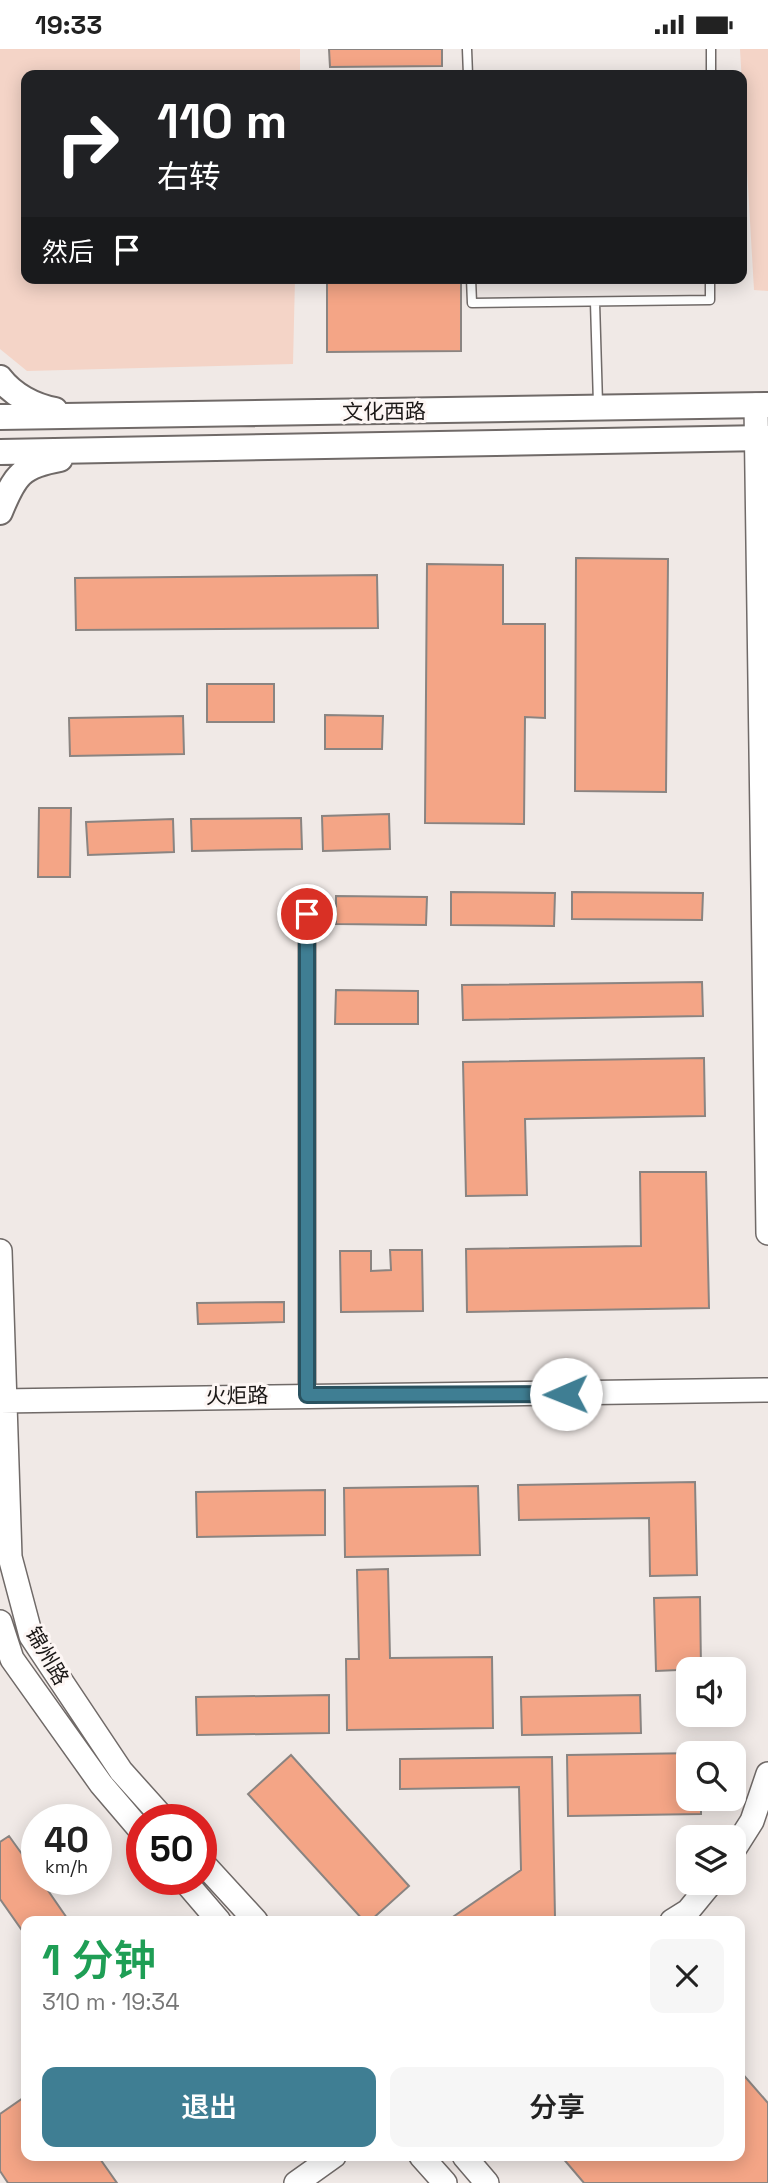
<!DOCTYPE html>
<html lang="zh">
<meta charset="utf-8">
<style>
:root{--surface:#fff;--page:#f6f6f6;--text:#222;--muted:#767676;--accent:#3f7e93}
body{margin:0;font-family:"Space Grotesk","Noto Sans SC",sans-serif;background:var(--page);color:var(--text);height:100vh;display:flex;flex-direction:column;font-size:26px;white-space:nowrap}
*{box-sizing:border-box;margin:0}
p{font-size:23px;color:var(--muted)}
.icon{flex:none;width:38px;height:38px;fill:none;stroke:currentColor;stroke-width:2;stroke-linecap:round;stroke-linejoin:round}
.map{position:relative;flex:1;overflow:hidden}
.details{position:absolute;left:21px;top:1867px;width:724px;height:245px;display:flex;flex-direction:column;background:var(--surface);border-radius:14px;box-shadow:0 4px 18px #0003}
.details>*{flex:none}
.guide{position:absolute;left:21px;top:21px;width:726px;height:214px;border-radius:14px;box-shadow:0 4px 18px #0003;background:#202124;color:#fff;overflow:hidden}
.fabs{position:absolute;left:676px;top:1608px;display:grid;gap:14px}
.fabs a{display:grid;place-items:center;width:70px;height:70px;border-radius:14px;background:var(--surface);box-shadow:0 4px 18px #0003;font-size:35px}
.speed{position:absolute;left:21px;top:1755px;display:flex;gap:14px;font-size:35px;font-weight:700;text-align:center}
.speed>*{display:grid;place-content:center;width:91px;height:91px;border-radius:50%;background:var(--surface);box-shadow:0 4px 18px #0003;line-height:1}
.speed small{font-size:18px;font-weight:400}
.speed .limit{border:10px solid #d22;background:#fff;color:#111}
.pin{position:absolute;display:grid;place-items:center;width:60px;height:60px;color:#fff;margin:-30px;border:4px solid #fff;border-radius:50%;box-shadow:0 2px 7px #0007}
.me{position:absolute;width:77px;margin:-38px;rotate:269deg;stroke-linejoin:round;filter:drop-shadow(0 0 5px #0008)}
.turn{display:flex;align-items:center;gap:24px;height:147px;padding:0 21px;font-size:32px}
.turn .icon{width:91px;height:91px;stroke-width:2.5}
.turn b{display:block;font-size:49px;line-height:60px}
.then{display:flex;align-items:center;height:66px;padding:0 21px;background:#0003;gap:14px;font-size:26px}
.round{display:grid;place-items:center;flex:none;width:74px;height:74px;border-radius:14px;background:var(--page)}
.head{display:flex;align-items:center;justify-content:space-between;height:119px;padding:0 21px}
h1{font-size:42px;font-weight:600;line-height:52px;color:#1e9e55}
.cta{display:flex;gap:14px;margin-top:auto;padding:14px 21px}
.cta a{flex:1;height:80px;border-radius:14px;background:var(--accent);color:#fff;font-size:28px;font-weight:600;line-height:80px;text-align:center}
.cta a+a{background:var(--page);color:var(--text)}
.status{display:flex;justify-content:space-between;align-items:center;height:49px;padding:0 35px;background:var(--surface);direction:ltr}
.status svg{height:19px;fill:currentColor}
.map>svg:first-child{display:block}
</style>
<div class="status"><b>19:33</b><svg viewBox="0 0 49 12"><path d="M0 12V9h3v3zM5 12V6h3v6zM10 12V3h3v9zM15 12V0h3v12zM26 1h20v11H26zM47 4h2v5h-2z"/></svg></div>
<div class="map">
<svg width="768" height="2134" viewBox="0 0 768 2134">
<rect width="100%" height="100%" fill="#f0e9e6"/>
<path fill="#f4d4c7" d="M0,0H300V26H26V229H295L293,315L27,322L0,300Z
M740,0H768V242L754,241Z"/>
<path fill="#f4a586" stroke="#8a8481" stroke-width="2" d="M329,0H442V17L330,18Z
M327,229H461V302L327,303Z
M476,229H587V232L476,234Z
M615,229H702V231L615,232Z
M576,509L668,510L666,743L575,742Z
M427,515L503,516V575H545V669L525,668L524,775L425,774Z
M377,526L378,579L76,581L75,529Z
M207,635H274V673H207Z
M325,666L383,667L382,700H325Z
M183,667L184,705L70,707L69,669Z
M39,759H71L70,828H38Z
M389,765L390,800L323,802L322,767Z
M301,769L302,800L192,802L191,770Z
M173,770L174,803L88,806L86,773Z
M451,843L555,844L554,877L451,876Z
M572,843L703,844L702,871L572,870Z
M336,847L427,848L426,876L336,875Z
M702,933L703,967L463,971L462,936Z
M336,941L418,942V975H335Z
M704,1009L705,1067L525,1070L527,1146L466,1147L463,1013Z
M640,1123H706L709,1259L467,1263L466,1200L641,1197Z
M390,1201H422L423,1262L341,1263L340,1202H371V1222L391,1221Z
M284,1253V1273L198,1275L197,1254Z
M695,1433L697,1526L650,1527L649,1469L519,1471L518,1436Z
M478,1437L480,1506L345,1508L344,1439Z
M325,1441V1486L197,1488L196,1443Z
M388,1520L390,1609L492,1608L493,1679L347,1681L346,1610H359L357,1521Z
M700,1548L701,1620L656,1622L654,1549Z
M329,1646V1684L197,1686L196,1648Z
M640,1646L641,1684L522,1686L521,1648Z
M688,1704V1750H701V1765L568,1767L567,1706L700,1704Z
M291,1706L409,1837L370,1872H364L248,1745Z
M552,1708L555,1869L549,1872H447L521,1821L519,1738L400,1740V1710Z
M9,1787L37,1826V1830H40L69,1872H26V1887L0,1850V1793Z
M740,2022L768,2054V2134H584L561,2107H740Z
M26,2047V2107H98L117,2134H8L0,2122V2065Z"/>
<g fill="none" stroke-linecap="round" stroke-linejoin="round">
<g stroke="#706a68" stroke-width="11">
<path id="service" d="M467,0L468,26
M711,26V0
M471,229L472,254L710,251V229
M595,253L598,355"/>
</g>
<g stroke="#706a68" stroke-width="19">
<path id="minor" d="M307,865V1346"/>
</g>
<g stroke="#706a68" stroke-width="26">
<path id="secondary" d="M756,356L768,1184
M0,1202L10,1508L31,1587L121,1722L165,1771
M0,1352L768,1341
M0,1573L12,1610L101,1735L142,1783
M733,1802L752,1772L768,1725
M201,1812L256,1872
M183,1830L219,1872
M672,1872L688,1862L711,1834
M421,2107L445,2134
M464,2107L487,2134
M296,2134L334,2107"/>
</g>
<g stroke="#706a68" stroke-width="28">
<path id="primary" d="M0,329C13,346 34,357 55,361
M0,368L768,356
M0,403L768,389
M0,463C15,426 21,417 60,410"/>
</g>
<use href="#service" stroke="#fff" stroke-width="8"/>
<use href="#minor" stroke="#fff" stroke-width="16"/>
<use href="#secondary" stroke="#fff" stroke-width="23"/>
<use href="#primary" stroke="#fff" stroke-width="24"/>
</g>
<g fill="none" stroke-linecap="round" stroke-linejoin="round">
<g stroke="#295260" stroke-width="18">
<path id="route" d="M307,865V1346L566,1345"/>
</g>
<use href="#route" stroke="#3f7e93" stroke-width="12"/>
</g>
<g text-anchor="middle" stroke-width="6" stroke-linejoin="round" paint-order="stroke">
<g font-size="21" fill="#1b1817" stroke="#fdf6f4">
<text transform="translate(384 363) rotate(-1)" y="7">文化西路</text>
<text transform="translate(237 1347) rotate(-1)" y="7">火炬路</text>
<text transform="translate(47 1607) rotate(60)" y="7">锦州路</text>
</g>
</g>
</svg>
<div class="fabs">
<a><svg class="icon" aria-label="sound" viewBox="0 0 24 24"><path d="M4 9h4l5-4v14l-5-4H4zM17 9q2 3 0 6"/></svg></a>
<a><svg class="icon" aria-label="search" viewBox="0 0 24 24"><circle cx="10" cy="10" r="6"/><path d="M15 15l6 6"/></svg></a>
<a><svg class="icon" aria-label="layers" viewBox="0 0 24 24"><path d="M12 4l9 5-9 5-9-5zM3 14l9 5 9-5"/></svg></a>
</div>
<div class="speed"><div>40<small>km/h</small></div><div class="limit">50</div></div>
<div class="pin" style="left:307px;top:865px;background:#d93025"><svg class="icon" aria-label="arrive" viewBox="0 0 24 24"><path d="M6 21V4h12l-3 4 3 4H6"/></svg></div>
<svg class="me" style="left:566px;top:1345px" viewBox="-20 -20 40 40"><circle r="19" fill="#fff"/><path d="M0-13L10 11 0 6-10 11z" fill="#3f7e93"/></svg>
<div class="guide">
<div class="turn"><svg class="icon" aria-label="right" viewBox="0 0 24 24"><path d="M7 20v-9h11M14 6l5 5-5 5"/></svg><div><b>110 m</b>右转</div></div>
<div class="then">然后<svg class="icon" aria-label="arrive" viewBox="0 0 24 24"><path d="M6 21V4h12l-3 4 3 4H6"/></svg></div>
</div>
<section class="details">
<div class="head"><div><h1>1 分钟</h1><p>310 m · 19:34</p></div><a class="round"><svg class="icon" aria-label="close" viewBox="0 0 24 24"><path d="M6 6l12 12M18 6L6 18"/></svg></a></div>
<div class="cta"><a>退出</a><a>分享</a></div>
</section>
</div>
